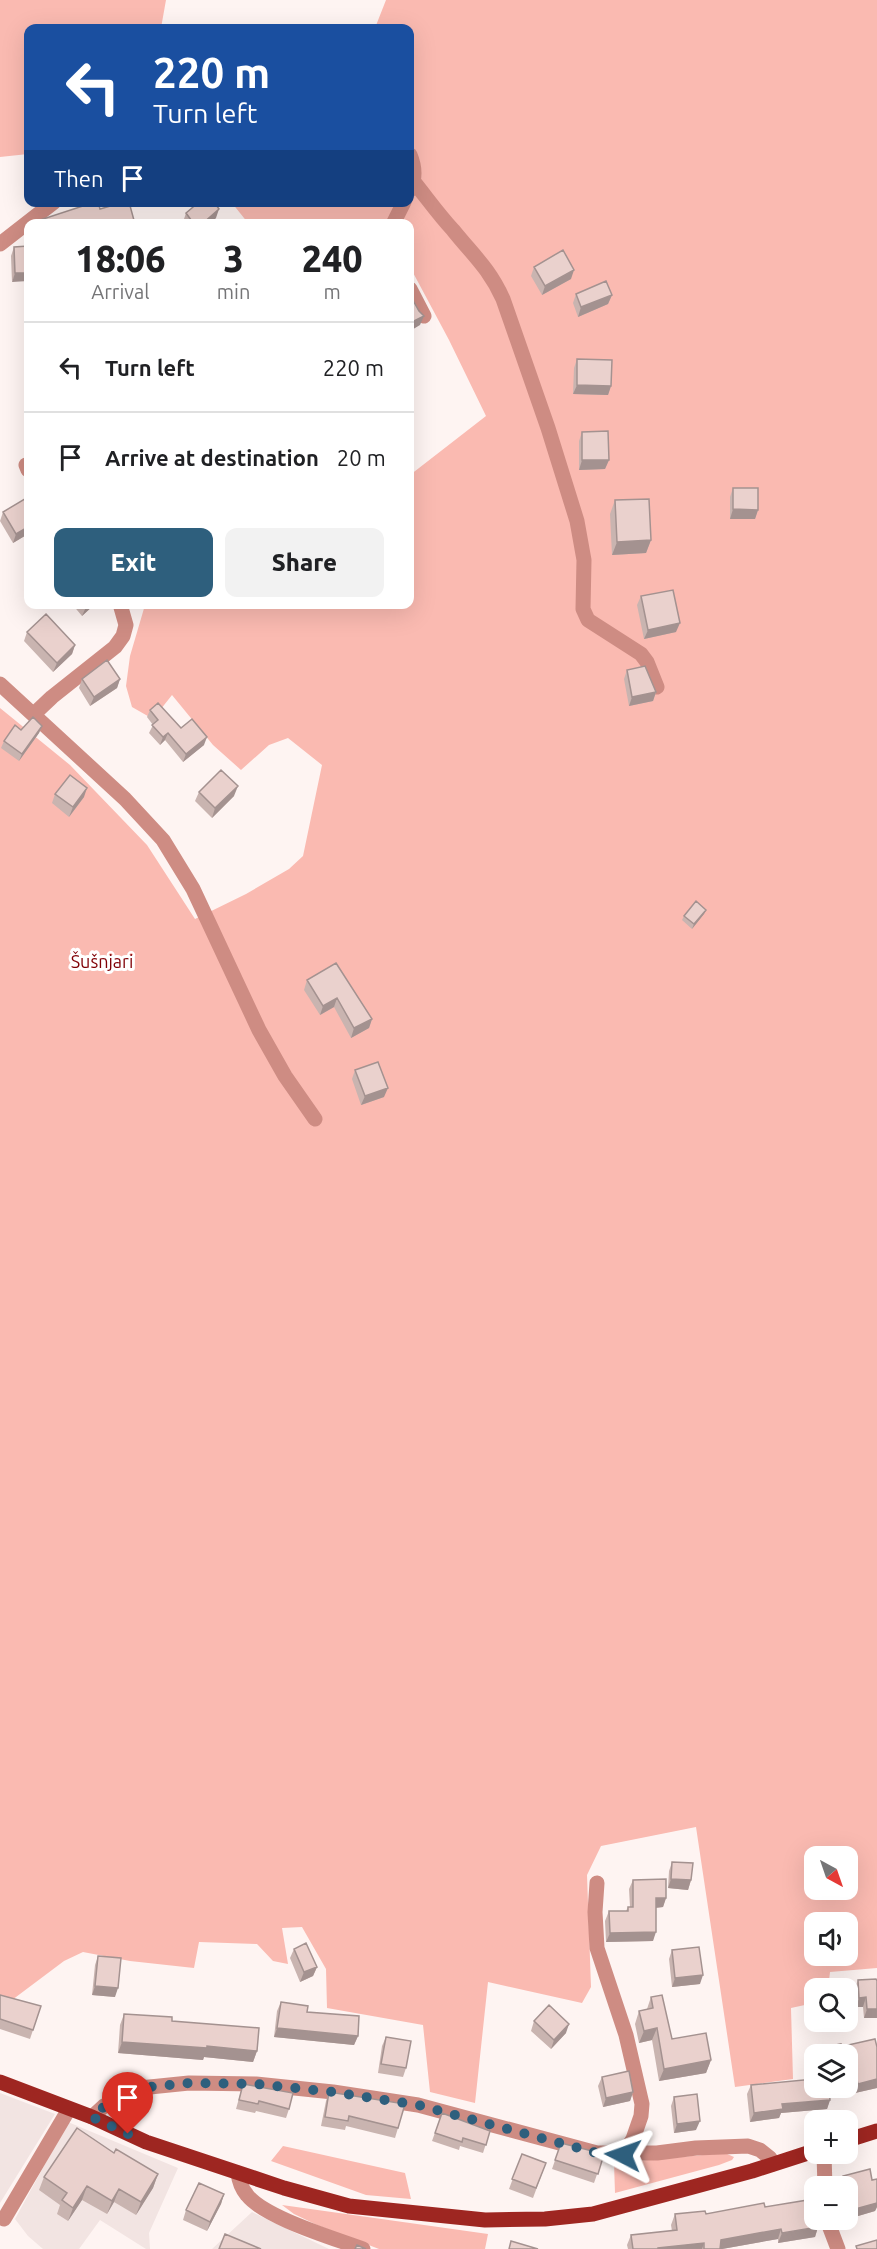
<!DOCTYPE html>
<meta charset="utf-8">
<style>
:root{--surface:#fff;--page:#f2f2f2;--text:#202124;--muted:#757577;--line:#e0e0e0;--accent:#2e5f7d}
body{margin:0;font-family:Ubuntu,sans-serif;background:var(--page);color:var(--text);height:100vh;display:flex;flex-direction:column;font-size:22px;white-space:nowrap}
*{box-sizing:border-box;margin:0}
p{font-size:20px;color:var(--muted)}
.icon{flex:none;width:33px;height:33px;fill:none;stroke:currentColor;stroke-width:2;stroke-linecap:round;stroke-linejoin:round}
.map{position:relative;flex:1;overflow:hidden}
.drawer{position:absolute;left:24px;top:219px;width:390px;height:390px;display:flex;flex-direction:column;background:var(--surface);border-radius:12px;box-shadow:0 6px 24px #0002}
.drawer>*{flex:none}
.banner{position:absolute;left:24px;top:24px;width:390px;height:183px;border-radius:12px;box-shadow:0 6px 24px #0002;background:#1a4fa0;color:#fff;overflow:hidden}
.needle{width:39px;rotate:140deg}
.tools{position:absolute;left:804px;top:1846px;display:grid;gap:12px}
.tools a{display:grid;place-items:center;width:54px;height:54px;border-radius:12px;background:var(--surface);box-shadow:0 6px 24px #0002;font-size:30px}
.pin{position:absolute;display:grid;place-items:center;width:51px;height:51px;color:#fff;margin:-62px -26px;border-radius:50% 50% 50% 0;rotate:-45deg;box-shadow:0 0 6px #0007}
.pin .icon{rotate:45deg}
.me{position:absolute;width:66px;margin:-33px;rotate:274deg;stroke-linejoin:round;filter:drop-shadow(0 0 4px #0008)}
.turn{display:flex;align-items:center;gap:21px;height:126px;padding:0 30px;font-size:27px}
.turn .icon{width:78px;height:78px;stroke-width:2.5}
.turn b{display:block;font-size:42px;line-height:51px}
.then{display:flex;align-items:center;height:57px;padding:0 30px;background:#0003;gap:12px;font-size:22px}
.eta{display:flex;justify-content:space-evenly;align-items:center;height:102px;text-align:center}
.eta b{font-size:36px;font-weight:800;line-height:42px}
.primary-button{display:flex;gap:12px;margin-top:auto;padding:12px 30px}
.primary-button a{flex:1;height:69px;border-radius:12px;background:var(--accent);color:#fff;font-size:24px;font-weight:800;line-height:69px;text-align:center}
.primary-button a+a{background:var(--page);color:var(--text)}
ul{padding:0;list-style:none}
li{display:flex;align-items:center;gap:18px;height:90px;padding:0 30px;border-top:2px solid var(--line)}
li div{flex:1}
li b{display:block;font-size:22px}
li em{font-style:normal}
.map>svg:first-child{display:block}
</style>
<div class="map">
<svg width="877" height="2249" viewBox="0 0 877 2249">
<rect width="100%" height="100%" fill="#fef4f2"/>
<path fill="#f2e4e2" d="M0,2093L55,2114L0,2203Z
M68,2122L178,2168L149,2233L150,2249H146L100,2220L79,2249H43L28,2236L15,2219Z
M252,2212L329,2249H212Z"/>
<path fill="#fabab1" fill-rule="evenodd" d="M0,0H166L161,28H28V154L0,157Z
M386,0H877V1968L830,1972L828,1989H814V2003L791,2008L793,2079L735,2087L696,1827L601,1846L587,1875L591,1987L582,2003L488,1982L475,2103L430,2092L423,2025L327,2008L326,1969L302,1927L282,1928L288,1964L273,1961L257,1944L199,1942L194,1968L130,1961L83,1952L64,1961L8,2003L0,2000V708L70,765L147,845L195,919L246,894L289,869L303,856L322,765L288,738L269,745L241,770L213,745L172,695L153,719L132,707L126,686L130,656L145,605L410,604V475L486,416L449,340L410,267V224L248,223L232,203L410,202V28H375ZM814,1857H848V1890H814ZM814,1923H848V1956H814Z
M283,2146L405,2173L411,2199L366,2195L271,2161Z
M725,2153L734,2157L732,2160L719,2165L615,2193L614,2163Z
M282,2205L488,2234L485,2249H379L317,2225L294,2214Z"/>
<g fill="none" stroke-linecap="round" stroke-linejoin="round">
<path stroke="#ce8c83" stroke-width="15" d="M410,155C415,167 416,178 410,190
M414,182C427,198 439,215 453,230C473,255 489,268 503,299L548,428L577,521L584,560L583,609L588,620L641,654L647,662L657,687
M393,224L404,202
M0,244L54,202
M410,289L424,316
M26,465L28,470
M0,684L125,799L163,840L193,889L259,1030L285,1076L315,1119
M34,714L52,697L115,647L123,636L126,625L120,604
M597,1883L595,1912L597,1948L626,2035L642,2104L641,2116L633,2139L623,2155
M92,2117L104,2106L140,2088L189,2083L256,2084L333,2092L418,2105L597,2153H657L696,2148L748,2146L760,2150L770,2158L773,2164
M824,2154L825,2187
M238,2173C239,2182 241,2188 247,2195C265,2218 334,2238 363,2249
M4,2219L69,2109
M827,2220L838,2249"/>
<path stroke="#9e2621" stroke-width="15" d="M0,2082L92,2117L146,2142L284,2188L349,2206L485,2220L545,2219L593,2214L752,2171L814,2151
M848,2140L877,2131"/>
</g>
<path fill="#c9b4b0" d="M186,213L216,218L209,224H183V222Z
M28,246L12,282L11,256L14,247Z
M534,267L571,279L542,295L531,276Z
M576,294L612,295L608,304L578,317L573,303Z
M577,359L611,386L608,395L573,394L574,368Z
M582,432L609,460L605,469L579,470V441Z
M733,488L758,510L755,519H730V497Z
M28,497V534L13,543L0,521L3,512Z
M615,500L651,540L646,553L612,555L610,514Z
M641,596L676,632L644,639L637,605Z
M72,604H95L82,616Z
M27,632L75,645L72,654L53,672L24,641Z
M627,670L656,692L653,701L629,706L624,679Z
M82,679H120L117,688L90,706L79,688Z
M150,710L181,728L204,745L183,762L165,740L160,745L149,733L153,725L147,717Z
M42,726L39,733L19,761L1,748L4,741L21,730Z
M199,792L234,796L212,818L195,801Z
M55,794L84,797L69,817L52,803Z
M706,910L704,914L692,929L682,920L684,916Z
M307,980L372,1019L369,1028L351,1038L334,1007L320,1015L304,990Z
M355,1070L384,1097L361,1105L352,1079Z
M672,1862L691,1880L688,1890L668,1888L669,1871Z
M633,1880L666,1898L663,1907L656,1908L653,1941L606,1942L605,1921L609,1911H626L628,1907H630L629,1889Z
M294,1949L317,1967L313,1976L300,1982L290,1958Z
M672,1950L700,1984L672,1987L669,1959Z
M98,1956L115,1997L92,1995L95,1965Z
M858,1980L877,2018H864L863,2007H856L854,1990Z
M0,1995L41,2006L30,2039L0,2029Z
M651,1997L672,2039L711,2060L706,2073L659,2081L652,2040L639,2043L635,2024L639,2011L647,2009Z
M281,2002L307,2012L358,2036L354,2045L274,2037L277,2011Z
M124,2014L172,2021L257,2051L253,2062L204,2057L203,2060L118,2053L120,2025Z
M534,2021L566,2033L551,2049L531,2031Z
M386,2037L406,2068L403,2077L378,2073L382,2046Z
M848,2045L877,2047V2088L855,2093L848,2065V2055H845Z
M602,2077L633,2092L630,2101L603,2107L598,2086Z
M243,2084L289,2109L286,2118L256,2111L255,2113L236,2109Z
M751,2085L830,2100L827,2109L781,2113L779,2118L750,2122L747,2094Z
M329,2092L398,2128L395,2138L346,2126L345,2130L321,2126L326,2101Z
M674,2097L696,2130L674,2133L671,2106Z
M442,2113L490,2131L483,2153L460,2146L459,2150L432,2141Z
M561,2143L604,2154L594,2183L552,2169Z
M114,2153L158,2174L153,2188L136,2215L114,2202L107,2214L82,2200L68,2221L57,2214L60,2205L39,2190L44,2177Z
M522,2154L546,2163L533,2198L509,2189Z
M843,2176L872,2180L877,2207L875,2211L848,2219V2187H840V2186Z
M224,2194L221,2204L207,2231L183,2220L186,2210Z
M765,2207L818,2227L815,2237L778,2243V2239L722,2249H628L627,2245L631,2235L672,2231L671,2225L675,2214H706Z"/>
<path fill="#a49290" d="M219,209L216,218L209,224H202Z
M574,270L571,279L542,295L545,286Z
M15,273H28V281L12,282Z
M612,295L608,304L578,317L581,307Z
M424,316L420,325L410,331V323Z
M577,385L611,386L608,395L573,394Z
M582,460H609L605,469L579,470Z
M733,509L758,510L755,519H730Z
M28,527V534L13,543L16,534Z
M651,540L646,553L612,555L617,542Z
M88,604H95L82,616L86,607Z
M680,623L676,632L644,639L648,630Z
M75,645L72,654L53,672L57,663Z
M120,679L117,688L90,706L94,697Z
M656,692L653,701L629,706L632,697Z
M42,726L39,733L19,761L22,754Z
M168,733L165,740L160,745L163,737Z
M207,737L204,745L183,762L186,754Z
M238,786L234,796L212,818L215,808Z
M87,788L84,797L69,817L73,807Z
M706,910L704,914L692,929L694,924Z
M337,998L334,1007L320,1015L323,1006Z
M372,1019L369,1028L351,1038L354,1028Z
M388,1088L384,1097L361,1105L365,1096Z
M671,1879L691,1880L688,1890L668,1888Z
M656,1898H666L663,1907L653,1908Z
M656,1932L653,1941L606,1942L610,1933Z
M317,1967L313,1976L300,1982L304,1972Z
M703,1975L700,1984L672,1987L675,1978Z
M95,1986L118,1988L115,1997L92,1995Z
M866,1997L863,2007H856L859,1998Z
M867,2009H877V2018H864Z
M569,2024L566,2033L551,2049L554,2040Z
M277,2028L358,2036L354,2045L274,2037Z
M657,2028L652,2040L639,2043L644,2031Z
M122,2042L207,2046L257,2051L253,2062L204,2057L203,2060L118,2053Z
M711,2060L706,2073L659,2081L664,2069Z
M877,2079V2088L855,2093L858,2084Z
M633,2092L630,2101L603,2107L606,2098Z
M830,2100L827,2109L781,2113L779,2118L750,2122L754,2113L782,2104Z
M700,2121L696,2130L674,2133L677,2124Z
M158,2174L153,2188L136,2215L141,2202Z
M87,2186L82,2200L68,2221L73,2208Z
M119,2189L114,2202L107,2214L112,2201Z
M224,2194L221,2204L207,2231L210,2222Z
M877,2200V2207L875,2211L848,2219V2211Z
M818,2227L815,2237L778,2243L782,2233Z
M781,2229L778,2239L722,2249H717L721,2240Z
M704,2243L702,2249H658V2248Z"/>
<path fill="#ead1cd" stroke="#a49290" stroke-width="1.5" d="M95,202H98L100,209L124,202H129L135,224H41L40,220Z
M199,202H214L219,209L202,224H194L186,213Z
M28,246V273H15L14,247Z
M563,250L574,270L545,286L534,267Z
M606,281L612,295L581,307L576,294Z
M410,295L419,311L424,316L410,323Z
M577,359L612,360L611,386L577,385Z
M608,431L609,460H582V432Z
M733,488H758V510L733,509Z
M28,497V527L16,534L3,512Z
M649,499L651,540L617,542L615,500Z
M673,590L680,623L648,630L641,596Z
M46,614L75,645L57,663L27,632Z
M107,660L120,679L94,697L82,679Z
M645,666L656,692L632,697L627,670Z
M158,703L181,728L192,719L207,737L186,754L168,733L163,737L152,725L158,720L150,710Z
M33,717L42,726L22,754L4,741L15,725L21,730Z
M221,770L238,786L215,808L199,792Z
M70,775L87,788L73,807L55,794Z
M696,901L706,910L694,924L684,916Z
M336,963L372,1019L354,1028L337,998L323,1006L307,980Z
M378,1062L388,1088L365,1096L355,1070Z
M672,1862L693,1863L691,1880L671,1879Z
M666,1879V1898H656V1932L610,1933L609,1911H628V1907H633V1880Z
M306,1943L317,1967L304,1972L294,1949Z
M699,1947L703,1975L675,1978L672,1950Z
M98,1956L121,1958L118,1988L95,1986Z
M876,1979L877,1981V2009H867L866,1997L859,1998L858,1980Z
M0,1995L41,2006L33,2030L0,2019Z
M662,1995L672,2039L706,2033L711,2060L664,2069L657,2028L644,2031L639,2011L653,2008L651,1997Z
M281,2002L308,2006L307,2012L359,2016L358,2036L277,2028Z
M549,2005L569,2024L554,2040L534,2021Z
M124,2014L172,2017V2021L259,2028L257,2051L207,2046V2048L122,2042Z
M386,2037L411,2041L406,2068L381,2064Z
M875,2039L877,2047V2079L858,2084L848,2045Z
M841,2044L843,2055H827L825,2047Z
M629,2071L633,2092L606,2098L602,2077Z
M814,2079V2088H829L830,2100L782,2104L783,2109L754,2113L751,2085Z
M243,2084L293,2093L289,2109L259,2101L258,2104L239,2100Z
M329,2092L405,2104L398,2128L349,2116L348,2121L325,2117Z
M697,2094L700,2121L677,2124L674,2097Z
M442,2113L490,2131L486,2145L463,2138L462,2142L435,2133Z
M77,2128L114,2153L116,2149L158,2174L141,2202L119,2189L112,2201L87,2186L73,2208L62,2200L67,2193L44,2177Z
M561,2143L604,2154L598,2174L555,2160Z
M522,2154L546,2163L536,2188L512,2179Z
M870,2169L872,2180L877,2179V2203L848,2211V2197H849L848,2187H846L843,2176Z
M199,2183L224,2194L210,2222L186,2210Z
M814,2199V2220H817L818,2227L782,2233L781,2229L721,2240L720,2249H704V2243L658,2248V2249H633L631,2235L677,2230L675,2214L705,2211L706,2214L764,2203L765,2207Z
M225,2234L261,2249H219Z
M877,2240V2249H857L856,2246Z
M511,2241L538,2249H509Z
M357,2245L366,2249H355Z"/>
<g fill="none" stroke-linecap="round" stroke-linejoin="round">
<path stroke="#2e5f7d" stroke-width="10" stroke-dasharray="0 18" d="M128,2134L92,2117L105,2106L140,2088L189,2083L256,2084L333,2092L418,2105L597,2153L623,2155"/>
</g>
<g text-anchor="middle" stroke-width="6" stroke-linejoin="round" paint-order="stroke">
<g font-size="18" fill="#800106" stroke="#fff">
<text x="102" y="968">Šušnjari</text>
</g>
</g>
</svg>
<div class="tools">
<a><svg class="needle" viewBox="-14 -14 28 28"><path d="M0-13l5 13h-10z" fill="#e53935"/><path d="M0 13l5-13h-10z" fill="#757577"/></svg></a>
<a><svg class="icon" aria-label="sound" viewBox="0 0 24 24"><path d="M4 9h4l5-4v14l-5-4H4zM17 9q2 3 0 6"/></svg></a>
<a><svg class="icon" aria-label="search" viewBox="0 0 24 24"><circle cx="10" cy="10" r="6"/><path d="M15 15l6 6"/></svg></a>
<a><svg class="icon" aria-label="layers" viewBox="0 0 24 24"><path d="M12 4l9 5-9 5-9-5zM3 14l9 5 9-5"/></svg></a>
<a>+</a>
<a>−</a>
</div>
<div class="pin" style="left:128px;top:2134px;background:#d93025"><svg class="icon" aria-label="arrive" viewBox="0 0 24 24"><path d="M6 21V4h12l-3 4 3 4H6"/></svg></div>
<svg class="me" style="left:623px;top:2155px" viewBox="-20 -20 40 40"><path d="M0-17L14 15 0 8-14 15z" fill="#2e5f7d" stroke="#fff" stroke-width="4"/></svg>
<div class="banner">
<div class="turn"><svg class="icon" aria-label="left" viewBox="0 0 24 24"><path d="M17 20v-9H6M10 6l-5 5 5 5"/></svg><div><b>220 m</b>Turn left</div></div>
<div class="then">Then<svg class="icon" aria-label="arrive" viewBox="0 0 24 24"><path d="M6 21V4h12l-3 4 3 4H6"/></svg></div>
</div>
<section class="drawer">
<div class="eta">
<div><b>18:06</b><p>Arrival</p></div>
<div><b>3</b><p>min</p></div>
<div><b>240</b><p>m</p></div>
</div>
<ul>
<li><svg class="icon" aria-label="left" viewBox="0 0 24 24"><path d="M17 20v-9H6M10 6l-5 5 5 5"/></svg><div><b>Turn left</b></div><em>220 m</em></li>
<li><svg class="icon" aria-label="arrive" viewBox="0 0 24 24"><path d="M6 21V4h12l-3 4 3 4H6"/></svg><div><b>Arrive at destination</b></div><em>20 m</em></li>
</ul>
<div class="primary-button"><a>Exit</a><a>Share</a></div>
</section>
</div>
